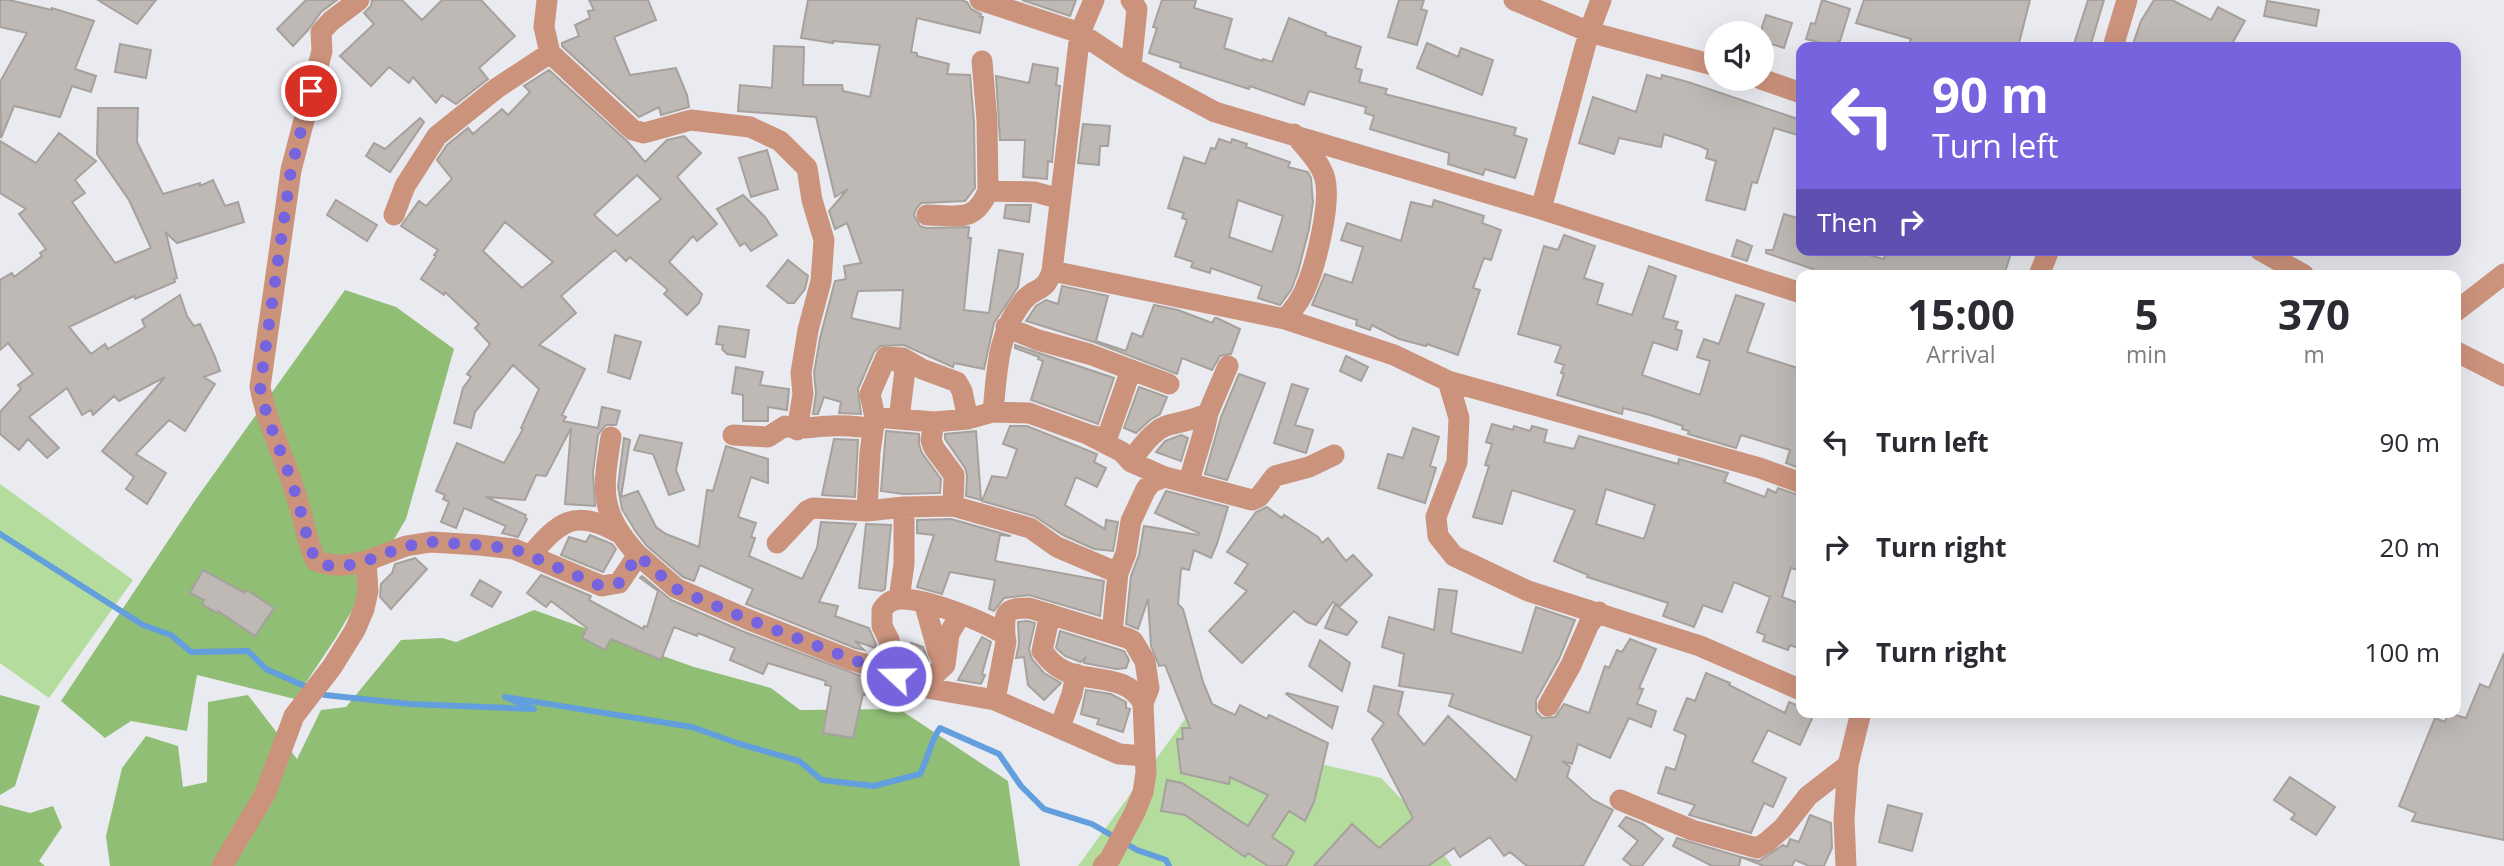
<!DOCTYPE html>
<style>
:root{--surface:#fff;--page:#f2f2f3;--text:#2b2b33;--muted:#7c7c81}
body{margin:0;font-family:"Open Sans",sans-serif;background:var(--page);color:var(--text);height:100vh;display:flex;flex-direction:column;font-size:26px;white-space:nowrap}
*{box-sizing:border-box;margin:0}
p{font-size:23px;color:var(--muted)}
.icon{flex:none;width:38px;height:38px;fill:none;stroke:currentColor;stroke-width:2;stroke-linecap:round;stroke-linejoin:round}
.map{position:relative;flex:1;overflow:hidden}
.side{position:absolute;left:1796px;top:270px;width:665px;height:448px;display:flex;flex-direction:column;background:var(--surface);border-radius:14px;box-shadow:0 7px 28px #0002}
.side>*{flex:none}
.guide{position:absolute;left:1796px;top:42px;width:665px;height:214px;border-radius:14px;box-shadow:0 7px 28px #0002;background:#7564de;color:#fff;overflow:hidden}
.buttons{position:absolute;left:1704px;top:21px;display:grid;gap:14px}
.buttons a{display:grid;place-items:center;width:70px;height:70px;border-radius:50%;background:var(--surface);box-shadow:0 7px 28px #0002;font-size:35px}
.pin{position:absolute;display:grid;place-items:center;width:60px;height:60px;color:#fff;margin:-30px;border:4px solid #fff;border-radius:50%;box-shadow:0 2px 7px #0007}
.me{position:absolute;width:77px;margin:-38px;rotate:291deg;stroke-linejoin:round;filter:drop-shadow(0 0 5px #0008)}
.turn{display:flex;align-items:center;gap:24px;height:147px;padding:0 21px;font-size:32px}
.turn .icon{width:91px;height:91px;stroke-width:2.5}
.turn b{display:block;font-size:49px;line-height:60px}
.then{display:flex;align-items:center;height:66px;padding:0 21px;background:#0003;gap:14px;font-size:26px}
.eta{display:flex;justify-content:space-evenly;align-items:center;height:119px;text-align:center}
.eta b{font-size:42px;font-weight:700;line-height:49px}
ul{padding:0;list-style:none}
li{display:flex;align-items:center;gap:21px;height:105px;padding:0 21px}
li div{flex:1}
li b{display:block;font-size:26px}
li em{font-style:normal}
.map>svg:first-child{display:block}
</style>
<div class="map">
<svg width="2504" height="866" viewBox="0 0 2504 866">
<rect width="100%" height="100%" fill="#eaebf1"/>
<path fill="#b3dc9d" d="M0,484L133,580L49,698L0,663Z
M1191,711L1230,743L1381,778L1413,811L1452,866H1078Z"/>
<path fill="#90be75" d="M345,290L396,307L454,349L406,519L335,639L295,699L197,675L187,731L131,721L105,738L61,701L196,499Z
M534,610L694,667L771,688L800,710L899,709L1008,781L1020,866H110L106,836L122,768L146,736L178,746L183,787L207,782L208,702L248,695L297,759L321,710L346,707L401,640L442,638L456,642Z
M0,695L40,706L15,786L0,795Z
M0,805L30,813L53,806L62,827L39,861L45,866H0Z"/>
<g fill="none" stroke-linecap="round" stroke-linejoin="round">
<path stroke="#639fdd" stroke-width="6" d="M0,534L143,625L171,635L191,652L248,651L266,669L325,695L410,704L534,709L505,697L692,727L740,744L799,761L822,780L874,786L920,774C928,759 930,742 940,728L999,754L1021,786L1044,809L1092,824L1137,850L1166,860L1169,866"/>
</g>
<path fill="#beb9b5" stroke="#a6a19c" stroke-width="2" fill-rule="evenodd" d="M0,0H9L52,10V8L94,21L75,69L96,76L91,92L72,86L60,117L14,106L1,138L0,82L27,33L0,27Z
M98,0H156L137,24Z
M306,0H337L321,12L308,30L293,46L277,29Z
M372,0H402L422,20L442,0H481L515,36L479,68L488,79L456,104L442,95L436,103L413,77L409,83L389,67L371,86L340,56L374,24L364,13L371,6Z
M589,0H648L656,20L614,37L630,75L676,68L687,95L689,107L661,115L659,107L639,117L562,46V43L579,36L575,25L590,18L588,11L594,10Z
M808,0H961L967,2L971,9L981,14L980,17H983L980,33L917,18L911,52L917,53V56L949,64L947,74L970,75L974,122L975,188L965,201L921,203L916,209L914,215L920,226L926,228L969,227L968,238H971L964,310L989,313L999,250L1023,254L1018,287L994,323L984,369L954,363L953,367L904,345L880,346L874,352L858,389L861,414L839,413L841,402L824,397L818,414H813L816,393L814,373L820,338L835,281L846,279L844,266L861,263L847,223L835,229L829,211L848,189L835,197L816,117L738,111L740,85L772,88L774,46L804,47L803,85H842L843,91L870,97L880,45L833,41V43L801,38ZM903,290L900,329L851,318L858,291Z
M1022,0H1076L1070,16Z
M1162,0H1196L1194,8L1232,19L1224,48L1262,61L1263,59L1272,62L1289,18L1326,33L1325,35L1361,47L1355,68L1362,70L1359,82L1387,89L1385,94L1516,128L1514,135L1527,139L1515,178L1485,169L1483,175L1448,164L1449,153L1370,129L1374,116L1365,113L1366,107L1309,91L1304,105L1250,86L1249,89L1180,67L1181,63L1149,53L1157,28L1153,27Z
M1399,0H1424L1421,9L1427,11L1417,45L1388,37Z
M1822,0L1850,9L1840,41H1838L1836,47L1806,39L1811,23L1815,24Z
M1864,0H2030L2018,47H1908L1911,39L1856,23Z
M2088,0H2104L2090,47H2073Z
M2154,0H2172L2211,20L2218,7L2245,21L2230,47H2132L2141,21Z
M2267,1L2319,10L2316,26L2264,16Z
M1766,15L1792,23L1784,48L1762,41V27Z
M1427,43L1458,57L1461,48L1493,60L1482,95L1417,68Z
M120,44L151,50L146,78L115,72Z
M1033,64L1058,68L1056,85L1060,86L1056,122L1052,162L1048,161L1047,179L1023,177L1025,140H1000L996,76L1029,83Z
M549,70L628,142L645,162L667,140L684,136L701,153L677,177L717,224L697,241L693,236L669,262L702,294L699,303L687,315L664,294L668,290L630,257L626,261L615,250L561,296L576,313L539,345L585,369L562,415L566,417L563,421L598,428L602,407L620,411L616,425H606L598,435L593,472L595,506L565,504L571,428L546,476L536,475L525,500L486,497L526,515L525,518L527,519L518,537L502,533L506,526L464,508L456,528L441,522L449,502L443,499L445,495L436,491L457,443L504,463L523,429L521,428L539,389L513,365L475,412L471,428L454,423L463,388L471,377L467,374L490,344L475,328L479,324L445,292L444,295L421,279L436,256L434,255L438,250L401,226L419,201L426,206L452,179L437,160L447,145L468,128L473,134L502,109L508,115L530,92L524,86ZM637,175L661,199L617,236L594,215ZM505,222L553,262L522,288L483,251Z
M1647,75L1661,79L1662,75L1688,82L1801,120V136L1774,128L1757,183L1752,182L1745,210L1706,200L1716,161L1706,158L1708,150L1700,146L1664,134L1661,147L1619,138L1614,154L1579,143L1593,97L1636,112Z
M98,108H138L137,142L163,194L200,183V186L213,180L225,206L238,202L244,222L177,243L166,233L177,278L174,279L175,282L135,299L134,296L69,327L91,354L105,344L108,349L145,327L142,320L180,295L187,316L194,326L200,324L215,357L220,371L204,377L215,384L185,431L169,420L136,454L166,473L147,504L126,489L134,477L102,451L165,377L119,401L114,396L93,415L91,410L82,415L67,388L29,417L59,448L47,458L28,439L19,450L0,434V412L21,389L18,385L33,374L8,343L0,350V280L12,273L14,277L42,256L40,253L46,249L19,214L26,209L0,193V141L36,163L59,133L96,161L75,180L85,193L72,202L115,263L151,248L129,200L97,154Z
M420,118L424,122L390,172L366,156L374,143L385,149Z
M1083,124L1110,126L1108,146H1100L1099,165L1078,163Z
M1219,139L1231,143L1232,139L1247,144L1246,147L1290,162L1288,167L1308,172L1311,178L1313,202L1309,229L1298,272L1291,290L1280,305L1258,298L1262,286L1211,268L1210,273L1191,267L1193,262L1175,256L1187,220L1182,218L1184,213L1168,208L1184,157L1205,164L1211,148L1215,149ZM1238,200L1283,216L1272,252L1229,237Z
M767,150L778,189L751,197L739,158Z
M743,195L765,217L777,235L751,251L745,243L740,246L717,209Z
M336,200L377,225L367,241L327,215Z
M1434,200L1484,216L1482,223L1501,230L1491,260L1484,258L1473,288L1480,290L1458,355L1427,344L1426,346L1399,339L1372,325L1370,330L1356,325L1357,320L1312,305L1325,274L1352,283L1363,247L1341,240L1347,223L1401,241L1411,202L1432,207Z
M1006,205H1031L1029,222L1004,218Z
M1784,214L1801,219V250H1850L1884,259L1886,250H2012L2004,275H1811L1813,269L1766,253V250H1773Z
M1564,235L1595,246L1584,278L1603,284L1597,304L1632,315L1649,266L1676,276L1663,318L1678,322L1675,329L1682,331L1677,350L1653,342L1642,375L1700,395L1710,361L1697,357L1704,339L1719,344L1736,295L1764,304L1747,352L1801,369V469L1786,463L1790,450L1741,435L1736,448L1688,434L1689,431L1682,429L1683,426L1650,415L1623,408L1622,414L1557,395L1564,374L1561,373L1564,365L1555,362L1561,346L1518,334L1544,246L1558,250Z
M1737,240L1752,246L1747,261L1732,256Z
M788,260L808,276L805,289L794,303H788L767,286Z
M1062,286L1108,296L1096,341L1126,351L1132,333L1142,337L1154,305L1178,310L1212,323L1215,318H1217L1240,329L1231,354L1220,356L1212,370L1182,358L1177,374L1094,342L1026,321L1036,306L1046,300L1058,304Z
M719,326L749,330L745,357L727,354L722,349L723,345L716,344Z
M615,335L641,342L630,379L608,372Z
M1015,345L1114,378L1098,424L1031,400L1043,361L1038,359L1039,357L1015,348Z
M1346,356L1368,367L1361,381L1340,371Z
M736,367L763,372L760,385L789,389L787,410L768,407V421H743V395L732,393Z
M1239,374L1265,383L1227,480L1205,474L1221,417Z
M1292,384L1308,389L1295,425L1313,430L1306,453L1274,443Z
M1139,387L1167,397L1160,414L1150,420L1136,433L1124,428Z
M1492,424L1513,430L1514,426L1530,431L1532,426L1547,430L1544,442L1574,449L1579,436L1678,464L1679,459L1728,473L1724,482L1765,497L1768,489L1776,493L1778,488L1801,496V571L1791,568L1782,597L1801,604V649L1790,645L1788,650L1763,641L1765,635L1757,632L1770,597L1734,582L1722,612L1703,605L1694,627L1663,616L1668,603L1587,577L1588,575L1554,561L1575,510L1512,490L1502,524L1473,517L1489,466L1485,465L1492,444L1486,442ZM1606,489L1655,505L1644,539L1596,524Z
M1010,426H1027L1097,454L1094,462L1106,468L1097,487L1076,477L1065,505L1105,529L1106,520L1118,522L1113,551L1094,549L1063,535L1034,516L982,501L992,476L1007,478L1017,449L1003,444Z
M1413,428L1439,437L1430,466L1436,468L1425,503L1378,488L1388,454L1403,458Z
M886,431L919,434V444L922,453L941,479L940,493L903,494L881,491Z
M976,431L978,458L981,500L966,496L967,475L965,468L945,439V434Z
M640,435L682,443L676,470L684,490L669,495L653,454L634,450Z
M1181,435L1188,438L1181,461L1156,452L1165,441Z
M624,438L630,440L621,497L638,491L656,527L666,534L699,547L707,490L713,491L726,446L768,459V483L751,477L738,517L756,523L751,537L755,538L749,556L802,579L817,548L821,522L856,524L819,602L838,606L835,616L869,628L876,644L875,648L855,641L864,650L855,648L746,604L753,589L700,565L694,581L683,577L647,546L636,532L622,509L618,487Z
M834,439L858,440L855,497L822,495Z
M1166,491L1228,507L1217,544L1211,558L1194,550L1189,570L1181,568L1178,604L1183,609L1203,682L1212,704L1235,715L1240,705L1267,719L1269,715L1328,743L1314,802L1305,821L1289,811L1272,837L1294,852L1286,866H1268L1248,853L1245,857L1185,815L1161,811L1167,780L1182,783L1248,826L1268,795L1230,777L1229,784L1181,773L1177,739H1183L1182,728H1190L1165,665L1159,666L1151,646L1148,599L1138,629L1126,624L1131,576L1139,555L1144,526L1198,535L1199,533L1155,513Z
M1267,507L1282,518L1284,515L1318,537L1322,543L1328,538L1346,561L1353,555L1372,575L1340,606L1333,602L1316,625L1307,622L1294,611L1242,663L1209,631L1247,591L1235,583L1248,564L1227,552L1256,512Z
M951,519L1011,536L1000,535L995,561L1104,581L1100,616L1029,595L1004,598L994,611L989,609L995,580L950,572L942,594L917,587L934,535L917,533V520Z
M866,524L891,525L885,589L882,591L859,588Z
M590,535L612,544L616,549L603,572L561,555L569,537L586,542Z
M415,558L427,569L391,609L380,597L381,584L392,573L395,564Z
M203,570L245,593L247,590L274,608L255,636L218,611L217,613L202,604L204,600L190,593Z
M541,575L591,596L589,600L643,629L644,626L647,627L658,591L640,578L642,576L671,600L742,631L869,679L865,695L863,694L853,738L823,733L831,686L825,685L826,681L768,663L763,674L730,660L735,648L698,633L697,636L674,627L661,660L611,639L605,650L582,638L587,628L551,601L546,607L527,593Z
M480,580L501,592L492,607L471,595Z
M1439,589L1457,591L1451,633L1522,653L1536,607L1575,620L1559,659L1536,700V712L1542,718L1555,717L1564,704L1589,713L1605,666L1609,668L1617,650L1622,652L1630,639L1656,649L1639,688L1643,689L1637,704L1656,711L1651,727L1629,718L1610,758L1578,744L1572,764L1562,761L1570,767L1567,777L1593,800L1613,810L1583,866H1527L1510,852L1504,856L1490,837L1460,857L1454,848L1428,866H1314L1352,824L1379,848L1413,818L1372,739L1384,723L1368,711L1374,686L1403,692L1398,714L1424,745L1448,716L1516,781L1532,736L1449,706L1453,694L1399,686L1404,654L1382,647L1389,617L1434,630Z
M1335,604L1357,622L1347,635L1325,628Z
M1027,621L1035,623L1029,649L1032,659L1044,673L1061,683L1044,700L1028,685L1024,657L1016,658L1019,644L1018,622Z
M1060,631L1124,651L1129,660L1126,668L1116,669L1084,663L1085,658L1081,662L1065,656L1056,648Z
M982,637L991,642L982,674L985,675L981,684L958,680Z
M1320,640L1350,663L1342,691L1309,666Z
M911,643L923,647L929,662L926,665L906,658Z
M2504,653V840L2412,821L2416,813L2399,806L2435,718L2445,722L2448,713L2466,718L2480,684L2489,688Z
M1706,673L1730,683L1729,685L1785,713L1789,702L1801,707V712L1814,714L1800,745L1768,730L1752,762L1786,778L1773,807L1764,803L1751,833L1689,815L1695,805L1658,793L1666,767L1675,770L1686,735L1674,730L1687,698L1695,701Z
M1086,690L1111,694L1126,702V708L1130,709L1123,732L1097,724L1099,719L1081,714Z
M1287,693L1338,707L1332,728L1286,694Z
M2290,777L2335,807L2316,835L2291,819L2295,814L2274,800Z
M1888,805L1922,814L1912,851L1879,842Z
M1810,815L1831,823L1832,848L1824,866H1809L1795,860L1792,866H1764L1741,857L1759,861L1783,845L1787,847L1790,839L1799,842Z
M1626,817L1643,824L1663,839L1642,866H1632L1623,859L1638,841L1619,826Z
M1677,838L1741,857L1739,866H1712L1673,846Z"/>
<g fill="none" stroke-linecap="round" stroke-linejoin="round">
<path stroke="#cc937c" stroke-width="21" d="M359,0L331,21L321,32L322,51L291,170L260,387C267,424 284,456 295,492C303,515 305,538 316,561C334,567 347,566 366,561
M547,0L544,27L550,53
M980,0L1080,33L1131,67L1215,112L1541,209L1801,293
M1131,0L1137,9L1131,67
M1514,0L1589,32L1717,66
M2113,47L2127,0
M982,61L987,121L988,191
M1761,79L1801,93
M1541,209L1589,32L1601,0
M394,215L405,186L437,136L497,88L550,53L633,130L644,133L691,120L750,127L780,141L807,168L812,200L824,240L821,281L808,330L801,373L803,394L797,430
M927,215C958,215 974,224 988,191L1035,192L1060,199
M2260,250L2304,275
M1052,271L1285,319C1293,310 1302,299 1306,287C1316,264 1331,204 1325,179C1321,163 1305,147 1294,134
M2039,275L2049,250
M2455,312L2504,274
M1285,319L1394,355L1448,381L1459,418L1457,462L1436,517L1438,536L1454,556L1528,591L1700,646L1801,690
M1006,327L1038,340L1089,354L1169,384
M2455,351L2504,376
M889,358L901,363L905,370L899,419
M1448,381L1760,468L1801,483
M993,412C997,372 997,334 1023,301C1036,285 1044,295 1052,271L1080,33L1094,0
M875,417L934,422L968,419L993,412L1029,413L1087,434L1122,452L1131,462L1165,477L1252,500L1259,497L1275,476L1309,467L1334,455
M934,422L931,440L934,448L954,475L953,506
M733,435L768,437L785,426C800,431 815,426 831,426C845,425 859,427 873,428
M1089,435L1103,438L1108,435L1131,370
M611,437C602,492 599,512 638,555
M1131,460C1141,448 1153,429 1169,425C1183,421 1195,420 1208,413L1228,366
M1189,483C1194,459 1204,437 1208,413
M867,511L870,452L875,417L870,394L886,357L903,358L922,369L957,382L962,391L968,419
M777,543L807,511L813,508L867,511L904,507L953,506L1030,528L1057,547L1118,573
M531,555C559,522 575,508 617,532
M899,599L904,564V507
M924,602L938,652L944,663
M1050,614L1042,651C1047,657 1051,663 1058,667C1083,685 1125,670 1143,703
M1112,633L1118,573L1126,553L1131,521L1146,489L1152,482L1165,477
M1005,635C1004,612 1005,608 1029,608L1127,638L1133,641L1145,661L1149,688L1143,703L1146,773L1143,792L1135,812L1110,859L1103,866
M896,676L889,640L882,626V610C886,604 892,599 900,599C925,598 984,621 1005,635L1006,642L995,700
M921,687L945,665L949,634L960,615
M1548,706L1571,665L1589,624L1599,612
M1060,727L1072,694L1076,674
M1620,800L1692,830L1757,848L1767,842L1783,828L1808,796L1848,765L1861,712
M222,866L265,794L294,716L332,667L355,630L364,609L368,591L366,561L406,546L431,542L479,545L514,549L602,586L619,583L638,555L676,588L747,619L851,660L878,668L921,687L995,700L1119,754L1144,756
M1846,866L1844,819L1848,765"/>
</g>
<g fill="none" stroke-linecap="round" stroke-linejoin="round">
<path stroke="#7564de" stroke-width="12" stroke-dasharray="0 21.6" d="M311,91L291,170L260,387C267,424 284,456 295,492C303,515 305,538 316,561L330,566H345L366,561L406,546L431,542L480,545L514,549L601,586L619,583L638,555L676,589L747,619L896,676"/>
</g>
</svg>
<div class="buttons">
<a><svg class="icon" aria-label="sound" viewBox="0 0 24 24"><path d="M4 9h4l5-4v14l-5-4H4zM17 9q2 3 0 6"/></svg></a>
</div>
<div class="pin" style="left:311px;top:91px;background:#d93025"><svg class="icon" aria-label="arrive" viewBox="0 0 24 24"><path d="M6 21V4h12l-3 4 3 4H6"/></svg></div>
<svg class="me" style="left:896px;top:676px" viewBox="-20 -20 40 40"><circle r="17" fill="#7564de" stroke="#fff" stroke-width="3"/><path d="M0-11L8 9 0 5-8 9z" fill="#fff"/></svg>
<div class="guide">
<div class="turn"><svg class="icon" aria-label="left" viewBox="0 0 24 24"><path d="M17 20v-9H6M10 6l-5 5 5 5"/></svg><div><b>90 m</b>Turn left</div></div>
<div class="then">Then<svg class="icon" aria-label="right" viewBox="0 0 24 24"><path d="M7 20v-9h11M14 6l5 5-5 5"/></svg></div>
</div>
<section class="side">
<div class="eta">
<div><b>15:00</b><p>Arrival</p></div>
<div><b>5</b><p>min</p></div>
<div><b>370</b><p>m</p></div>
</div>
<ul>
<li><svg class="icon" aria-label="left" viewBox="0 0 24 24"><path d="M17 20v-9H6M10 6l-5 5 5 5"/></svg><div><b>Turn left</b></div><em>90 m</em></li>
<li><svg class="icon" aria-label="right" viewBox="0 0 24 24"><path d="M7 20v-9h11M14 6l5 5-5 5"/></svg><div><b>Turn right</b></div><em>20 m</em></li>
<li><svg class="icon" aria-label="right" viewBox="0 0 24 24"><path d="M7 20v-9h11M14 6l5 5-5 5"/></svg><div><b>Turn right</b></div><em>100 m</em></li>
</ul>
</section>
</div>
